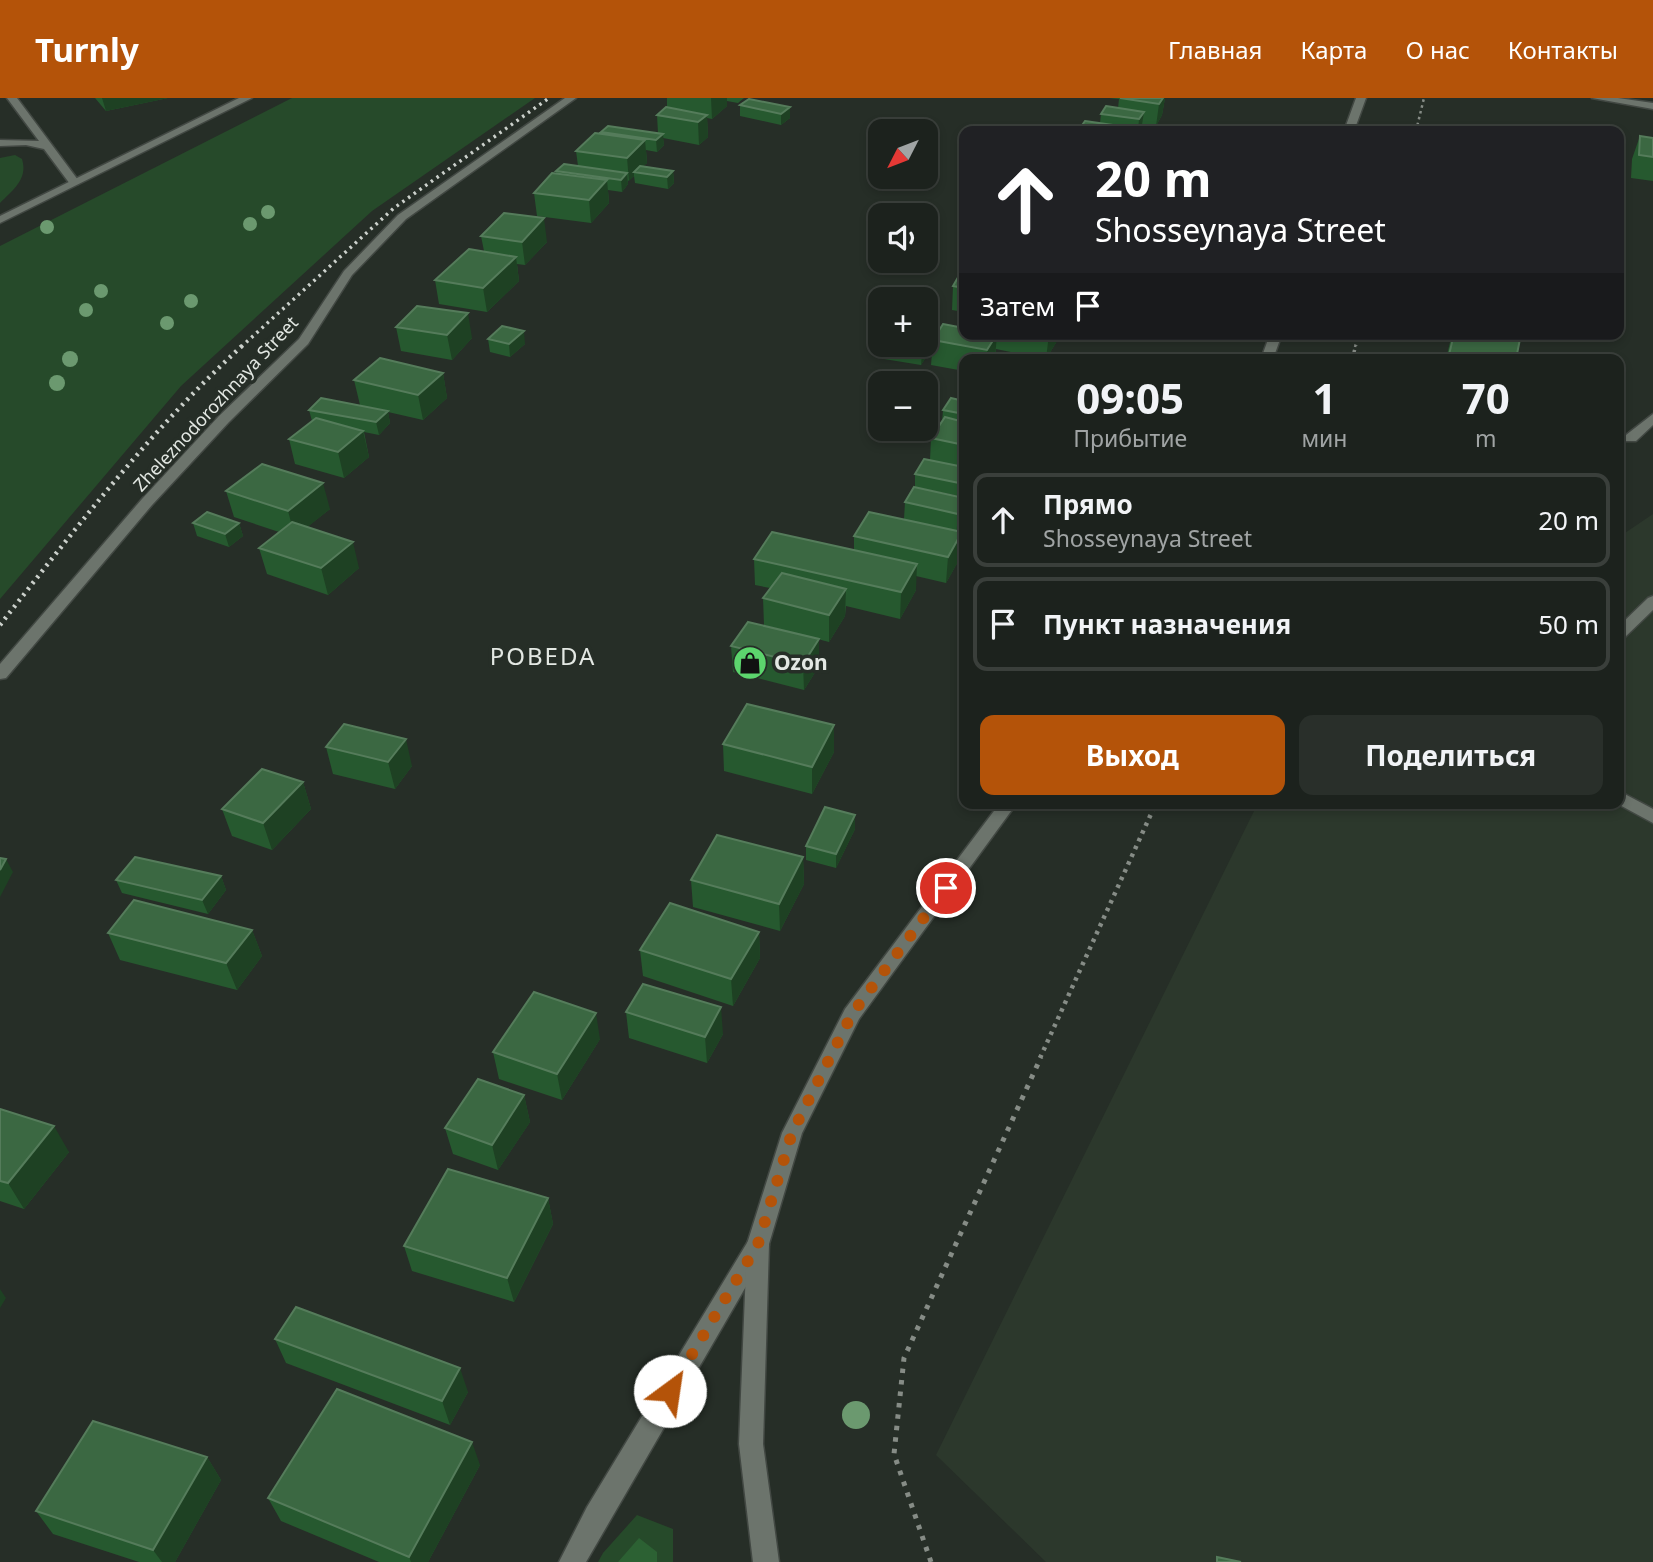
<!DOCTYPE html>
<html lang="ru">
<meta charset="utf-8">
<style>
:root{--surface:#1c221d;--page:#292f2a;--text:#f1f3f6;--muted:#a0a4a4;--line:#3a3f3b;--accent:#b45309}
body{margin:0;font-family:"Noto Sans",sans-serif;background:var(--page);color:var(--text);height:100vh;display:flex;flex-direction:column;font-size:26px;white-space:nowrap}
*{box-sizing:border-box;margin:0}
p{font-size:23px;color:var(--muted)}
.icon{flex:none;width:38px;height:38px;fill:none;stroke:currentColor;stroke-width:2;stroke-linecap:round;stroke-linejoin:round}
.map{position:relative;flex:1;overflow:hidden}
.drawer{position:absolute;left:959px;top:256px;width:665px;height:455px;display:flex;flex-direction:column;background:var(--surface);border-radius:14px;box-shadow:0 4px 10px #0003,0 0 0 2px var(--line)}
.drawer>*{flex:none}
.banner{position:absolute;left:959px;top:28px;width:665px;height:214px;border-radius:14px;box-shadow:0 4px 10px #0003,0 0 0 2px var(--line);background:#202124;color:#fff;overflow:hidden}
.needle{width:46px;rotate:228deg}
.controls{position:absolute;left:868px;top:21px;display:grid;gap:14px}
.controls a{display:grid;place-items:center;width:70px;height:70px;border-radius:14px;background:var(--surface);box-shadow:0 4px 10px #0003,0 0 0 2px var(--line);font-size:35px}
.pin{position:absolute;display:grid;place-items:center;width:60px;height:60px;color:#fff;margin:-30px;border:4px solid #fff;border-radius:50%;box-shadow:0 2px 7px #0007}
.me{position:absolute;width:77px;margin:-38px;rotate:31deg;stroke-linejoin:round;filter:drop-shadow(0 0 5px #0008)}
.turn{display:flex;align-items:center;gap:24px;height:147px;padding:0 21px;font-size:32px}
.turn .icon{width:91px;height:91px;stroke-width:2.5}
.turn b{display:block;font-size:49px;line-height:60px}
.then{display:flex;align-items:center;height:66px;padding:0 21px;background:#0003;gap:14px;font-size:26px}
.eta{display:flex;justify-content:space-evenly;align-items:center;height:119px;text-align:center}
.eta b{font-size:42px;font-weight:700;line-height:49px}
.cta{display:flex;gap:14px;margin-top:auto;padding:14px 21px}
.cta a{flex:1;height:80px;border-radius:14px;background:var(--accent);color:#fff;font-size:28px;font-weight:700;line-height:80px;text-align:center}
.cta a+a{background:var(--page);color:var(--text)}
ul{padding:0;list-style:none}
li{display:flex;align-items:center;gap:21px;height:94px;margin:0 14px 10px;padding:0 7px;border:4px solid var(--line);border-radius:14px}
li div{flex:1}
li b{display:block;font-size:26px}
li em{font-style:normal}
header{display:flex;align-items:center;gap:42px;box-sizing:border-box;height:98px;padding:0 35px;background:var(--accent);color:#fff}
header strong{font-size:33px}
nav{display:flex;gap:38px;margin-inline-start:auto;font-size:24px}
.map>svg:first-child{display:block}
</style>
<header>
<strong>Turnly</strong>
<nav><a>Главная</a><a>Карта</a><a>О нас</a><a>Контакты</a></nav>
</header>
<div class="map">
<svg width="1653" height="1464" viewBox="0 0 1653 1464">
<rect width="100%" height="100%" fill="#262e27"/>
<path fill="#2c382c" d="M1653,416V1464H1046L936,1357L1258,705H1619V439Z"/>
<path fill="#264a2a" d="M292,0H535L372,113L181,288L0,501V148Z
M15,57L22,61C28,81 14,91 0,105V60Z
M637,1417L673,1431V1464H598L603,1455Z"/>
<path fill="#2c6133" d="M639,1440L657,1454V1464H618Z"/>
<g fill="none" stroke-linecap="round" stroke-linejoin="round">
<g stroke="#424843" stroke-width="3">
<path id="lane" d="M7,0H17L78,82V86H70L44,51L26,47L0,48V42L39,43Z
M1592,0H1618L1653,5V11Z
M1653,316V327L1636,343H1626V337Z
M1653,498V512L1624,540L1619,542V528L1648,500Z
M1619,693L1653,711V725L1616,705H1619Z"/>
</g>
<g stroke="#424843" stroke-width="3">
<path id="street" d="M565,0H576L406,121L352,177L308,246L229,324L152,407L6,580L0,581V566L142,401L219,318L299,241L344,173L398,117Z
M758,1137L766,1140L769,1147L766,1154L586,1464H559L587,1409L750,1140Z"/>
</g>
<g stroke="#424843" stroke-width="3">
<path id="secondary" d="M239,0H252L0,125V118Z
M1356,0H1366L1354,33H1344Z
M1270,236H1282L1273,261H1261Z
M1000,705H1017L859,921L802,1035L769,1146L763,1346L779,1464H753L739,1346L747,1146L782,1035L845,911Z"/>
</g>
<path stroke="#868c86" stroke-width="2.5" stroke-dasharray="2.5 3.5" stroke-linecap="butt" d="M1416,33L1424,0
M1355,249L1359,236"/>
<path stroke="#868c86" stroke-width="3.5" stroke-dasharray="2.5 4.5" stroke-linecap="butt" d="M1352,261L1356,247"/>
<path stroke="#868c86" stroke-width="4.5" stroke-dasharray="3.5 5" stroke-linecap="butt" d="M1040,960L1156,705"/>
<path stroke="#868c86" stroke-width="5" stroke-dasharray="4.5 7" stroke-linecap="butt" d="M931,1464L894,1356L904,1260L1041,959"/>
<use href="#lane" fill="#6c746c" fill-rule="evenodd"/>
<use href="#street" fill="#6c746c" fill-rule="evenodd"/>
<use href="#secondary" fill="#6c746c" fill-rule="evenodd"/>
<path stroke="#ccd1cc" stroke-width="3.5" stroke-dasharray="2.5 4.5" stroke-linecap="butt" d="M241,249L394,110L549,0"/>
<path stroke="#ccd1cc" stroke-width="4.5" stroke-dasharray="2.5 5" stroke-linecap="butt" d="M0,527C76,430 152,330 243,247"/>
</g>
<g fill="#6b996f">
<circle cx="268" cy="114" r="7"/>
<circle cx="250" cy="126" r="7"/>
<circle cx="47" cy="129" r="7"/>
<circle cx="101" cy="193" r="7"/>
<circle cx="191" cy="203" r="7"/>
<circle cx="86" cy="212" r="7"/>
<circle cx="167" cy="225" r="7"/>
<circle cx="70" cy="261" r="8"/>
<circle cx="57" cy="285" r="8"/>
<circle cx="856" cy="1317" r="14"/>
</g>
<path fill="#26592f" d="M95,0H168L106,13Z
M667,0H744L738,5L727,3V8L712,21L707,20L708,39L699,47L663,40L664,47L657,54L646,52L647,65L643,68L673,73L674,85L668,91L635,85L634,78L628,83V86L622,94L608,92L609,105L591,125L537,118L534,95L556,76V73L578,68L576,53L601,36V34L658,35L657,17L667,10Z
M1109,0H1165L1162,17L1156,28L1142,26L1141,31L1100,25L1101,16L1118,10L1119,1Z
M749,1L790,20L781,27L740,18V7Z
M1640,38L1653,40V83L1631,80L1632,61Z
M481,138L547,144L525,167L517,166L519,183L487,214L439,206L435,182L484,153Z
M964,169V214L952,212L953,188Z
M396,229L472,240L452,262L401,253Z
M964,236H1057V243L1046,261L996,251L995,261H964V273L931,267L933,242Z
M1452,236H1521L1516,261H1446Z
M488,241L525,246L510,259L490,254Z
M926,246V259L921,267L884,261V248Z
M443,275L447,300L423,322L388,314L390,325L379,337L364,334L369,359L344,380L295,366L289,341L312,323L309,312L360,307L354,282Z
M964,303V399L915,389V376L930,362L931,340L942,324L943,312Z
M226,393L330,411L307,429L359,470L328,497L267,476L259,450L279,434L234,419Z
M964,400V427L960,433L962,434L960,460L946,485L916,478V492L900,521L846,508L845,518L829,544L764,527L763,500L770,490L755,487L754,461L854,452V438L904,421L905,404Z
M193,425H239L243,438L229,449L197,438Z
M819,541V568L804,592L733,574L731,548Z
M723,646L834,654L812,696L724,673Z
M326,649L412,668L395,691L333,676Z
M303,684L311,711L272,752L232,738L222,711Z
M855,717V731L836,770L806,762V748Z
M803,759L804,786L780,833L693,809L691,782Z
M221,778L226,792L208,816L122,795L116,782Z
M252,832L262,858L237,892L120,862L108,835Z
M759,834L760,860L733,908L643,878L640,852Z
M626,914L723,936L707,965L629,940Z
M600,941L562,1002L499,981L493,954Z
M524,997L530,1024L498,1072L453,1056L445,1030Z
M0,1011L69,1054L24,1111L0,1103Z
M548,1100L553,1126L514,1204L412,1173L404,1148Z
M275,1241L468,1294L450,1327L286,1265Z
M207,1359L221,1382L175,1464H139L53,1436L36,1413Z
M480,1367L428,1464H379L281,1423L268,1400Z"/>
<path fill="#1e4123" d="M102,0H168L106,13Z
M711,0H727V8L712,21Z
M1163,0H1165L1162,17L1156,28L1159,6Z
M790,9V20L781,27V16Z
M1144,14L1141,33H1138L1139,21Z
M707,17L708,39L699,47L698,24Z
M663,36L664,47L657,54L656,42Z
M645,42L647,65L637,74H634V78L629,83L627,60Z
M673,73L674,85L668,91L667,79Z
M627,75L628,86L622,94L621,82Z
M607,82L609,105L591,125L589,102Z
M544,120L547,144L525,167L522,144Z
M516,159L519,183L487,214L483,190Z
M468,215L472,240L452,262L447,237Z
M524,233L525,246L510,259L509,246Z
M997,236L995,261H987V252Z
M1049,236H1057V243L1046,261Z
M926,246V259L921,267L922,255Z
M443,275L447,300L423,322L418,297Z
M388,313L390,325L379,337L376,324Z
M363,333L369,359L344,380L338,354Z
M323,385L330,411L295,439L288,413Z
M964,404V427L956,441L958,416Z
M239,425L243,438L229,449L225,436Z
M962,434L960,460L946,485L948,459Z
M353,444L359,470L328,497L321,470Z
M917,466L916,492L900,521L901,494Z
M846,491L845,518L829,544V517Z
M819,541V568L804,592L803,566Z
M834,627V654L812,696V669Z
M406,641L412,668L395,691L388,664Z
M303,684L311,711L272,752L263,725Z
M855,717V731L836,770V756Z
M803,759L804,786L780,833L779,806Z
M6,761L13,774L0,799V772Z
M221,778L226,792L208,816L202,802Z
M252,832L262,858L237,892L226,865Z
M759,834L760,860L733,908L731,881Z
M721,909L723,936L707,965L705,939Z
M596,915L600,941L562,1002L557,976Z
M524,997L530,1024L498,1072L492,1047Z
M54,1028L69,1054L24,1111L8,1085Z
M548,1100L553,1126L514,1204L507,1180Z
M0,1191L6,1200L0,1210Z
M460,1270L468,1294L450,1327L442,1303Z
M472,1344L480,1367L428,1464H411L409,1459Z
M207,1359L221,1382L175,1464H162L153,1452Z"/>
<path fill="#3b6842" stroke="#557c5b" stroke-width="2" d="M1120,0H1163L1159,6Z
M749,1L790,9L781,16L740,7Z
M1106,8L1144,14L1139,21L1101,16Z
M666,9L707,17L698,24L657,17Z
M1085,23L1155,33H1078Z
M608,28L663,36L656,42L601,34Z
M595,35L645,42L627,60L576,53Z
M1640,38L1653,40V59L1639,57Z
M564,66L627,75L621,82L556,73Z
M640,68L673,73L667,79L634,74Z
M552,75L607,82L589,102L534,95Z
M504,115L544,120L522,144L481,138Z
M469,151L516,159L483,190L435,182Z
M964,169V190L953,188Z
M417,208L468,215L447,237L396,229Z
M943,226L964,230V236H997L987,252L933,242Z
M502,228L524,233L509,246L488,241Z
M1454,236H1521L1516,261H1448Z
M926,246L922,255L884,248L885,247Z
M380,260L443,275L418,297L354,282Z
M321,300L388,313L376,324L309,312Z
M951,300L964,303V316L943,312Z
M945,319L964,324V347L931,340Z
M316,320L363,333L338,354L289,341Z
M924,361L964,369V386L915,376Z
M262,366L323,385L288,413L226,393Z
M914,389L964,400V404L958,416L905,404Z
M207,414L239,425L225,436L193,425Z
M869,414L962,434L948,459L854,438Z
M292,424L353,444L321,470L259,450Z
M772,434L917,466L901,494L754,461Z
M782,475L846,491L829,517L763,500Z
M748,524L819,541L803,566L731,548Z
M747,606L834,627L812,669L723,646Z
M344,626L406,641L388,664L326,649Z
M262,671L303,684L263,725L222,711Z
M825,709L855,717L836,756L806,748Z
M717,737L803,759L779,806L691,782Z
M135,759L221,778L202,802L116,782Z
M0,760L6,761L0,772Z
M134,802L252,832L226,865L108,835Z
M670,805L759,834L731,881L640,852Z
M643,886L721,909L705,939L626,914Z
M534,894L596,915L557,976L493,954Z
M478,981L524,997L492,1047L445,1030Z
M0,1011L54,1028L8,1085L0,1083Z
M448,1071L548,1100L507,1180L404,1148Z
M296,1209L460,1270L442,1303L275,1241Z
M337,1291L472,1344L409,1459L268,1400Z
M93,1323L207,1359L153,1452L36,1413Z
M1217,1459L1241,1464H1217Z"/>
<g fill="none" stroke-linecap="round" stroke-linejoin="round">
<path stroke="#b45309" stroke-width="12" stroke-dasharray="0 21.6" d="M670,1293L758,1146L792,1035L852,916L946,790"/>
</g>
<defs>
<g id="shop-disc" transform="scale(1.75)"><circle r="9.5" fill="#5cd56d" stroke="#262e27"/><path d="M-5-2.5h2.3a2.7 3.5 0 0 1 5.4 0H5L5.5 6h-11ZM-1.5-2.5h3a1.5 2.3 0 0 0-3 0Z" fill="#111"/></g>
</defs>
<g fill-rule="evenodd">
<use href="#shop-disc" x="750" y="565"/>
</g>
<g text-anchor="middle" stroke-width="7" stroke-linejoin="round" paint-order="stroke">
<g font-size="18" fill="#e3e8e3" stroke="#262e27">
<text transform="translate(216 306) rotate(-47)" y="6">Zheleznodorozhnaya Street</text>
</g>
<g font-size="21" font-weight="bold" fill="#e3e8e3" stroke="#262e27" text-anchor="start">
<text x="774" y="572">Ozon</text>
</g>
<g font-size="24" letter-spacing="2" fill="#e3e8e3" stroke="#262e27">
<text x="543" y="567">POBEDA</text>
</g>
</g>
</svg>
<div class="controls">
<a><svg class="needle" viewBox="-14 -14 28 28"><path d="M0-13l5 13h-10z" fill="#e53935"/><path d="M0 13l5-13h-10z" fill="#a0a4a4"/></svg></a>
<a><svg class="icon" aria-label="sound" viewBox="0 0 24 24"><path d="M4 9h4l5-4v14l-5-4H4zM17 9q2 3 0 6"/></svg></a>
<a>+</a>
<a>−</a>
</div>
<div class="pin" style="left:946px;top:790px;background:#d93025"><svg class="icon" aria-label="arrive" viewBox="0 0 24 24"><path d="M6 21V4h12l-3 4 3 4H6"/></svg></div>
<svg class="me" style="left:670px;top:1293px" viewBox="-20 -20 40 40"><circle r="19" fill="#fff"/><path d="M0-13L10 11 0 6-10 11z" fill="#b45309"/></svg>
<div class="banner">
<div class="turn"><svg class="icon" aria-label="ahead" viewBox="0 0 24 24"><path d="M12 20V5M6 11l6-6 6 6"/></svg><div><b>20 m</b>Shosseynaya Street</div></div>
<div class="then">Затем<svg class="icon" aria-label="arrive" viewBox="0 0 24 24"><path d="M6 21V4h12l-3 4 3 4H6"/></svg></div>
</div>
<section class="drawer">
<div class="eta">
<div><b>09:05</b><p>Прибытие</p></div>
<div><b>1</b><p>мин</p></div>
<div><b>70</b><p>m</p></div>
</div>
<ul>
<li><svg class="icon" aria-label="ahead" viewBox="0 0 24 24"><path d="M12 20V5M6 11l6-6 6 6"/></svg><div><b>Прямо</b><p>Shosseynaya Street</p></div><em>20 m</em></li>
<li><svg class="icon" aria-label="arrive" viewBox="0 0 24 24"><path d="M6 21V4h12l-3 4 3 4H6"/></svg><div><b>Пункт назначения</b></div><em>50 m</em></li>
</ul>
<div class="cta"><a>Выход</a><a>Поделиться</a></div>
</section>
</div>
